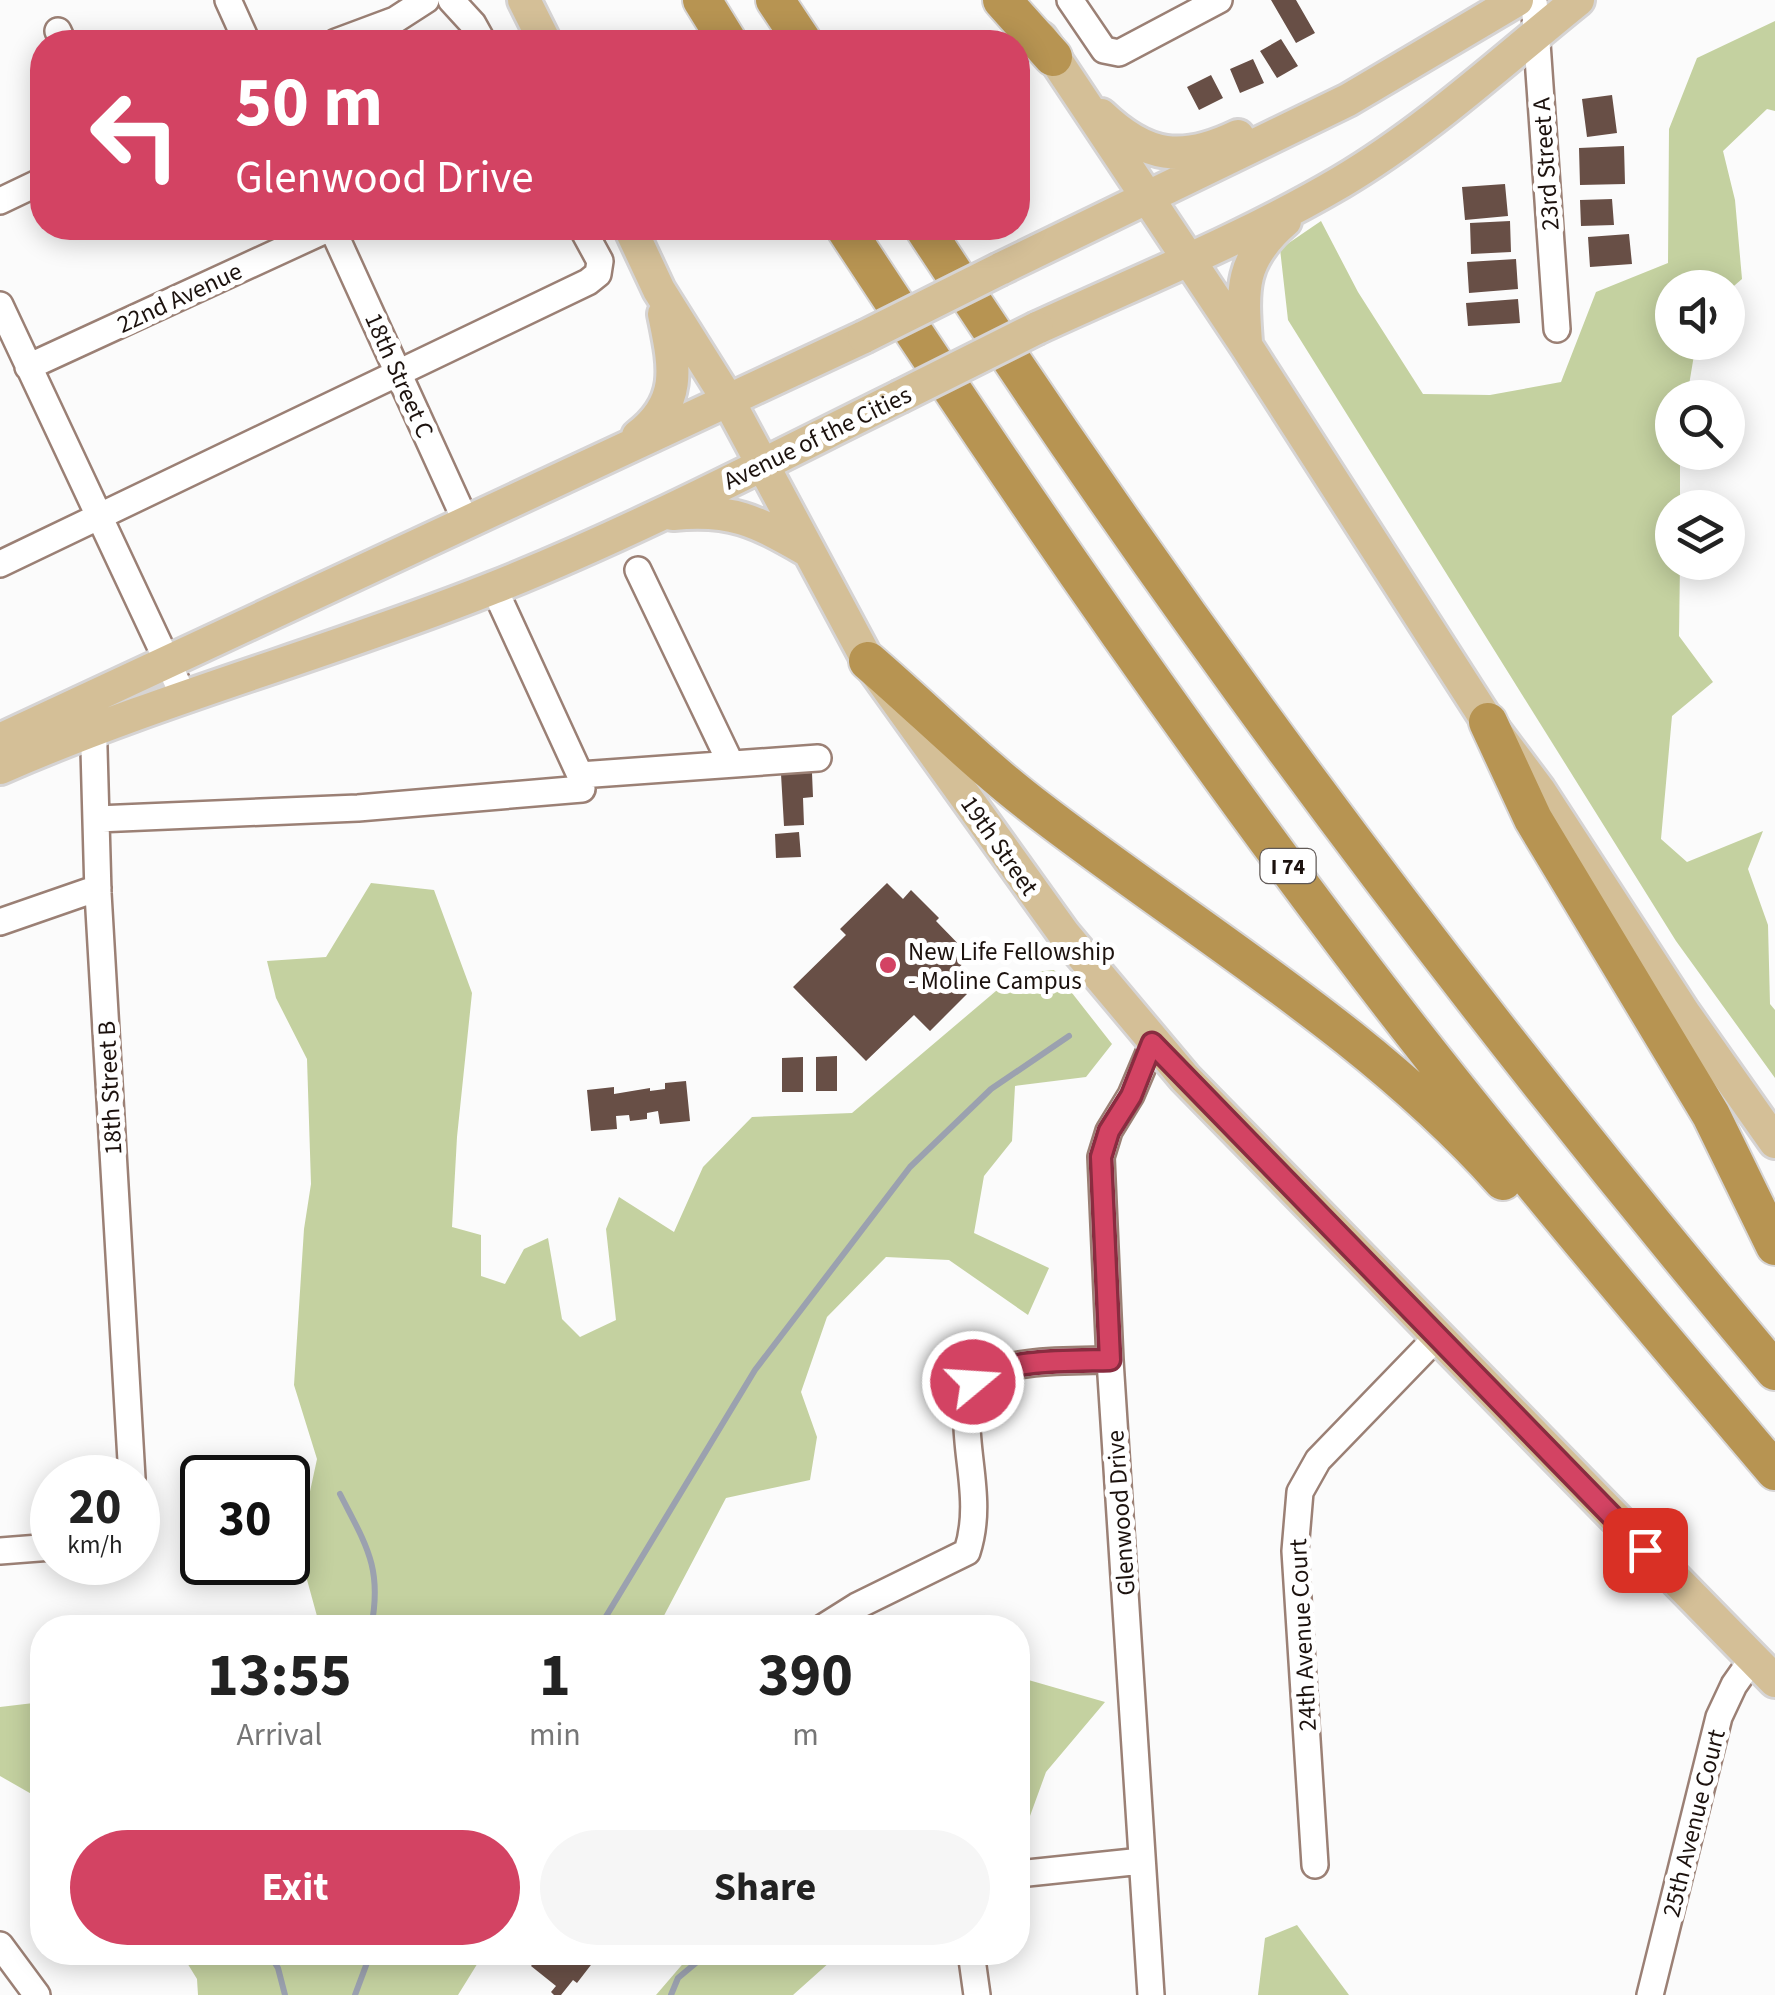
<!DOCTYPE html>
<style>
:root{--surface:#fff;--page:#f6f6f6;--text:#222;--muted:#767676;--accent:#d34363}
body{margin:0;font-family:"Source Sans 3",sans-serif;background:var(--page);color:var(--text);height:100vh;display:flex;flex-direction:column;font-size:38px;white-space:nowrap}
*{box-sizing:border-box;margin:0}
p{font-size:32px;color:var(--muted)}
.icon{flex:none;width:55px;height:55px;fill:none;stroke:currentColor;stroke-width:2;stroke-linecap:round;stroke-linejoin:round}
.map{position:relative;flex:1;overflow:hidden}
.side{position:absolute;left:30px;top:1615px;width:1000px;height:350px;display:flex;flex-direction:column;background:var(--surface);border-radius:40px;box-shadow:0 5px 25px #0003}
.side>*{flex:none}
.hud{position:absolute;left:30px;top:30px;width:1000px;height:210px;border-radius:40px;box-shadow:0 5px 25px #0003;background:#d34363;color:#fff;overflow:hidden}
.buttons{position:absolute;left:1655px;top:270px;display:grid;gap:20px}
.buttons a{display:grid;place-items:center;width:90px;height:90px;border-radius:50%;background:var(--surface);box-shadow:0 5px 25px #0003;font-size:50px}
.speed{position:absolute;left:30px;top:1455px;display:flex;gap:20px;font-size:50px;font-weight:700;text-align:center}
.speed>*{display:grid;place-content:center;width:130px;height:130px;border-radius:50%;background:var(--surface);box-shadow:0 5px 25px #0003;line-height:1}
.speed small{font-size:25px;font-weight:400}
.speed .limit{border:5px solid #111;border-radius:15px;background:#fff;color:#111}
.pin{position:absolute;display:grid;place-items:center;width:85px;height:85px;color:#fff;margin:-42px;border-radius:20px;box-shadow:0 5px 15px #0006}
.me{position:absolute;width:110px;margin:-55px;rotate:72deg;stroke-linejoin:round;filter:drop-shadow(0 0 8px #0008)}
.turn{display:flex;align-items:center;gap:35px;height:210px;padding:0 40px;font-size:45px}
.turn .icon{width:130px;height:130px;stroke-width:2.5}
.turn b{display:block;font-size:70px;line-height:85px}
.eta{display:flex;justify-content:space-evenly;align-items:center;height:170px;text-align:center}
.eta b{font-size:60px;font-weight:700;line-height:70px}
.primary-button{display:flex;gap:20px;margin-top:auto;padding:20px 40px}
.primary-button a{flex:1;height:115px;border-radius:60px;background:var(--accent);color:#fff;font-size:40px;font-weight:700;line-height:115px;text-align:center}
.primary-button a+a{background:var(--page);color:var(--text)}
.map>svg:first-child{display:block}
</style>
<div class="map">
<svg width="1775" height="1995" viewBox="0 0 1775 1995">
<rect width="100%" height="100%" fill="#fbfbfb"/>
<path fill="#c4d1a0" d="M1775,21V111L1767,109L1723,151L1735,200L1742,279L1728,291V288H1672V342L1696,343L1687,397L1672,398V452L1680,453V507L1672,508V562L1680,563L1679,636L1713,682L1672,716L1661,839L1687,862L1763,831L1748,869L1768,925L1770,1004L1775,1010V1078L1676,941L1288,320L1280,249L1321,221L1358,292L1423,394L1490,395L1561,382L1596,292L1668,263L1669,129L1697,58Z
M371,883L434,890L472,993L457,1137L452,1227L481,1235V1276L505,1284L524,1249L548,1238L562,1319L580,1337L616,1320L606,1229L619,1197L674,1232L703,1167L752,1117L852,1113L1016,974L1054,970L1112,1044L1086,1077L1015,1086L1012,1141L984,1176L974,1233L1049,1268L1028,1315L949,1260L886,1257L827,1317L801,1392L817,1437L810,1480L726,1498L658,1627H320L298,1547L317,1459L294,1385L304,1229L311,1184L307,1059L276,998L267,961L326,957Z
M1018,1677L1105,1702L1046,1772L1018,1849Z
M42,1702V1800L0,1776V1707Z
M1297,1925L1349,1995H1258L1265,1938Z
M693,1952H840V1953L793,1995H656Z
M181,1953H484L458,1995H198L197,1979Z"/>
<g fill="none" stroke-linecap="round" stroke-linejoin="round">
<path stroke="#9ba1af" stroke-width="6" d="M340,1494C366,1545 383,1568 371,1628
M599,1628L755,1370L910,1167L991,1089L1069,1036
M268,1952L278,1968L285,1995
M355,1995L371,1952
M671,1995L678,1978L709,1952"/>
</g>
<path fill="#684f46" d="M1271,0H1296L1315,33L1296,43Z
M1281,39L1298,66L1277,78L1260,51Z
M1253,59L1264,83L1240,93L1230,69Z
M1211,75L1223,98L1199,110L1187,87Z
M1612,95L1617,133L1587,137L1582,99Z
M1624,146L1625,184L1580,185L1579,148Z
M1505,184L1508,216L1465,220L1462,187Z
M1612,199L1614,225L1581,226L1580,200Z
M1510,221L1511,252L1471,254L1470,223Z
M1629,234L1632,264L1590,267L1588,237Z
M1516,259L1518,289L1469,293L1467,262Z
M1518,299L1520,323L1468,326L1466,303Z
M812,773L813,797L803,798L804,825L784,826L781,774Z
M799,832L801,857L776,858L775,834Z
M887,883L903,899L911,890L939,918L936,921L970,956L953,974L970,991L930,1031L914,1015L866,1061L793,987L846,935L840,929Z
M837,1056V1091H816V1057Z
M803,1057V1092H782V1058Z
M686,1081L690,1121L660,1124L658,1111L647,1113V1119L630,1121L629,1115L616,1116L617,1129L591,1131L587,1090L614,1087V1094L650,1088V1091L665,1089V1083Z
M523,1952H583L594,1961L577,1983L573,1980L561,1995H554L551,1992L556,1986L531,1966L535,1961Z"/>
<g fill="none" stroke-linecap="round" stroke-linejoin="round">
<g stroke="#9b8075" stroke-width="30">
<path id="minor" d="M228,0L247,42
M451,0L473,24L483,42
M1070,0L1104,50L1119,53L1219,0
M1534,0L1557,329
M58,31L63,42
M336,42L395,20L426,0
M0,201L42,181
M332,228L467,524
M0,305L184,697
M28,367L330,228
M0,564L588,282L598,274L600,261L582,228
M638,570L731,764
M93,713L98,893L132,1478
M580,775L818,758
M97,819L358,808L582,789L580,775L494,588
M0,922L98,888
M0,1551L52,1547
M822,1628L857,1606L967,1552C987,1491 954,1434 973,1382C1005,1358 1071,1361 1110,1360
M1315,1865L1295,1551L1300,1492L1318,1460L1437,1337
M1018,1874L1142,1861
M0,1945L37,1995
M971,1952L977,1995
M1151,1995L1110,1360L1101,1157L1109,1131L1131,1095L1153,1043
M1650,1995L1719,1717L1734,1685L1753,1658"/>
</g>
<g stroke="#d6d4d4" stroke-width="38">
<path id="major" d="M524,0L545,42
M1041,38L1247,347L1488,722L1539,790L1684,1013L1775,1142
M1101,115C1146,158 1182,163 1238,136
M630,228L659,290L728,400L868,661L1064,934L1185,1078L1775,1681
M1000,269L1348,100L1517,0
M1037,328C1139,281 1244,239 1341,182C1427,131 1501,62 1578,0
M1246,343C1242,288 1240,260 1285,221
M638,436C684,401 674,364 664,314
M673,514C731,508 756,521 805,549
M0,740L864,337
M0,768C160,698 330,653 493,588C632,533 765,463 899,397"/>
</g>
<g stroke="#d6d4d4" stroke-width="42">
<path id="highway" d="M702,0L728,42
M775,0L803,42
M1002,0L1053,57
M845,228C1006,474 1172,716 1350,951C1485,1130 1630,1300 1775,1471
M924,228C1185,628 1467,1005 1775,1371
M868,661C926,711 979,765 1040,811C1196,931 1371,1033 1503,1181
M1488,722L1533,819L1711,1115L1775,1246"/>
</g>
<use href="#minor" stroke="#fff" stroke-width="25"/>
<use href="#major" stroke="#d4bf97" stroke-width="32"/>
<use href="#highway" stroke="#b79452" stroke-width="38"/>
<g stroke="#d6d4d4" stroke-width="38" stroke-linecap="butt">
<path id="major-bridge" d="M864,337L1000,269
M899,397L1037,328"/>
</g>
<use href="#major-bridge" stroke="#d4bf97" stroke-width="32"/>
</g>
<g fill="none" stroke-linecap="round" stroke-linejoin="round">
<g stroke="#892c40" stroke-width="25">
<path id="route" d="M973,1382C1005,1358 1071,1361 1110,1360L1101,1157L1109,1131L1131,1096L1152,1043L1645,1550"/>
</g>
<use href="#route" stroke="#d34363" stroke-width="18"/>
</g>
<circle fill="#d34363" stroke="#fff" stroke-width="4" cx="888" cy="965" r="10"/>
<g text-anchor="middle" stroke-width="10" stroke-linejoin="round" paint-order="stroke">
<rect fill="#fff" stroke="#605956" stroke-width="2.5" x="1260.5" y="849" width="55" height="34" rx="8"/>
<g font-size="22" font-weight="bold" fill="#1c120e">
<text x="1288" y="874">I 74</text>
</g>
<g font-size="25" fill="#1c120e" stroke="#fff">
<text transform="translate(1545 164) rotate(-94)" y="9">23rd Street A</text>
<text transform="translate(179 297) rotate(-25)" y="9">22nd Avenue</text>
<text transform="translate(400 375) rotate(66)" y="9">18th Street C</text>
<text transform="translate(817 437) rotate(-26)" y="9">Avenue of the Cities</text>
<text transform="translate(1000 845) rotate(55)" y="9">19th Street</text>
<text transform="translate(109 1088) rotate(-93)" y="9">18th Street B</text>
<text transform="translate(1120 1513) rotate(-94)" y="9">Glenwood Drive</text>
<text transform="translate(1302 1635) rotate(-93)" y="9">24th Avenue Court</text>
<text transform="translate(1693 1823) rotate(-76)" y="9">25th Avenue Court</text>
</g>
<g font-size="25" fill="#1c120e" stroke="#fff" text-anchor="start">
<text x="908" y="960">New Life Fellowship<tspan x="908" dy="29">- Moline Campus</tspan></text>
</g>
</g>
</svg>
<div class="buttons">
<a><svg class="icon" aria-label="sound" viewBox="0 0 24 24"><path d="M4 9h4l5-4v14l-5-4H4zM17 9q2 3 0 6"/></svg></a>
<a><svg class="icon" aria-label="search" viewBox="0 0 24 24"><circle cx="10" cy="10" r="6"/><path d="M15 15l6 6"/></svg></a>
<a><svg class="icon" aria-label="layers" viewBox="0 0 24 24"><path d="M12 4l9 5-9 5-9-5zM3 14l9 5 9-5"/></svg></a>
</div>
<div class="speed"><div>20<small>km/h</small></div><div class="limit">30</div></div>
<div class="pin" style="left:1645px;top:1550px;background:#d93025"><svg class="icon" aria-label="arrive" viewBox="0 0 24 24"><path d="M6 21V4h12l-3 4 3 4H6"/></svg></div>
<svg class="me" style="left:973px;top:1382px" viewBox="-20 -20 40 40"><circle r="17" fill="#d34363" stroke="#fff" stroke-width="3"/><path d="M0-11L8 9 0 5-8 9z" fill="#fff"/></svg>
<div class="hud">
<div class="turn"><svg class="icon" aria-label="left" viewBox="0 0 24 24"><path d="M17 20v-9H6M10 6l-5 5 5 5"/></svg><div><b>50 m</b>Glenwood Drive</div></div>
</div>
<section class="side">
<div class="eta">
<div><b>13:55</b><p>Arrival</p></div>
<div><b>1</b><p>min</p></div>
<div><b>390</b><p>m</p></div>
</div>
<div class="primary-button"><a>Exit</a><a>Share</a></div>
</section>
</div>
